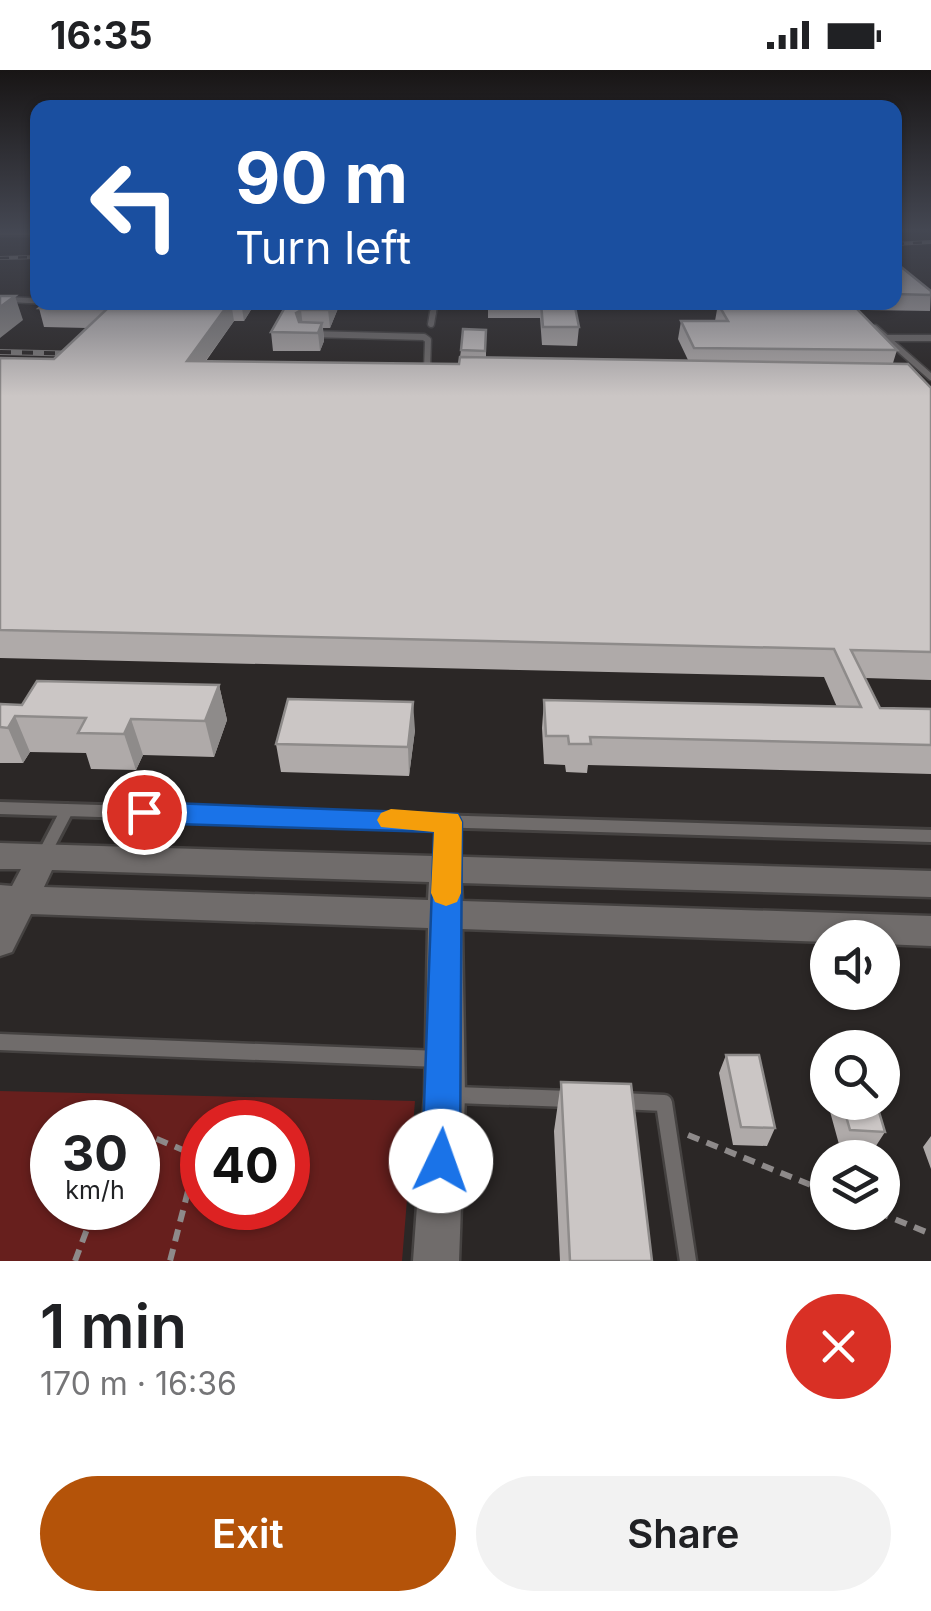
<!DOCTYPE html>
<meta charset="utf-8">
<style>
:root{--surface:#fff;--page:#f2f2f2;--text:#202124;--muted:#757577;--accent:#b45309}
body{margin:0;font-family:Inter,sans-serif;background:var(--page);color:var(--text);height:100vh;display:flex;flex-direction:column;font-size:38px;white-space:nowrap}
*{box-sizing:border-box;margin:0}
p{font-size:32px;color:var(--muted)}
.icon{flex:none;width:55px;height:55px;fill:none;stroke:currentColor;stroke-width:2;stroke-linecap:round;stroke-linejoin:round}
.map{position:relative;height:1191px;overflow:hidden}
.drawer{display:flex;flex-direction:column;background:var(--surface);flex:1}
.drawer>*{flex:none}
.hud{position:absolute;left:30px;top:30px;width:872px;height:210px;border-radius:20px;box-shadow:0 2px 8px #0004;background:#1a4fa0;color:#fff;overflow:hidden}
.controls{position:absolute;left:810px;top:850px;display:grid;gap:20px}
.controls a{display:grid;place-items:center;width:90px;height:90px;border-radius:50%;background:var(--surface);box-shadow:0 2px 8px #0004;font-size:50px}
.speed{position:absolute;left:30px;top:1030px;display:flex;gap:20px;font-size:50px;font-weight:700;text-align:center}
.speed>*{display:grid;place-content:center;width:130px;height:130px;border-radius:50%;background:var(--surface);box-shadow:0 2px 8px #0004;line-height:1}
.speed small{font-size:25px;font-weight:400}
.speed .limit{border:15px solid #d22;background:#fff;color:#111}
.pin{position:absolute;display:grid;place-items:center;width:85px;height:85px;color:#fff;margin:-42px;border:5px solid #fff;border-radius:50%;box-shadow:0 2px 10px #0007}
.me{position:absolute;width:110px;margin:-55px;rotate:3deg;stroke-linejoin:round;filter:drop-shadow(0 0 8px #0008)}
.turn{display:flex;align-items:center;gap:35px;height:210px;padding:0 40px;font-size:45px}
.turn .icon{width:130px;height:130px;stroke-width:2.5}
.turn b{display:block;font-size:70px;line-height:85px}
.round{display:grid;place-items:center;flex:none;width:105px;height:105px;border-radius:52px;background:var(--page)}
.summary{display:flex;align-items:center;justify-content:space-between;height:170px;padding:0 40px}
h1{font-size:60px;font-weight:600;line-height:75px}
.primary-button{display:flex;gap:20px;margin-top:auto;padding:20px 40px}
.primary-button a{flex:1;height:115px;border-radius:60px;background:var(--accent);color:#fff;font-size:40px;font-weight:600;line-height:115px;text-align:center}
.primary-button a+a{background:var(--page);color:var(--text)}
.status{display:flex;justify-content:space-between;align-items:center;height:70px;padding:0 50px;background:var(--surface);direction:ltr}
.status svg{height:28px;fill:currentColor}
.map>svg:first-child{display:block}
</style>
<div class="status"><b>16:35</b><svg viewBox="0 0 49 12"><path d="M0 12V9h3v3zM5 12V6h3v6zM10 12V3h3v9zM15 12V0h3v12zM26 1h20v11H26zM47 4h2v5h-2z"/></svg></div>
<div class="map">
<svg width="931" height="1191" viewBox="0 0 931 1191">
<rect width="100%" height="100%" fill="#2b2726"/>
<path fill="#671f1d" fill-rule="evenodd" d="M0,1021L415,1031L402,1191H0ZM52,1052H138V1138H52ZM202,1052H288V1138H202Z"/>
<g fill="none" stroke-linecap="round" stroke-linejoin="round">
<g stroke="#454241" stroke-width="8">
<path id="service-far3" d="M0,229L38,231
M433,244L435,232"/>
</g>
<g stroke="#454241" stroke-width="9">
<path id="service-far2" d="M431,254L433,242
M875,258L931,307
M310,264L424,267L428,270L427,300
M887,268H931"/>
</g>
<g stroke="#454241" stroke-width="18">
<path id="service-far1" d="M0,738L931,766
M43,786L67,740
M445,798L448,752"/>
</g>
<g stroke="#454241" stroke-width="21">
<path id="service" d="M0,972L439,989
M456,1025L569,1029
M621,1031L664,1033L688,1191"/>
</g>
<g stroke="#454241" stroke-width="5">
<path id="minor" d="M0,161H38V165H0Z"/>
</g>
<g stroke="#454241" stroke-width="5">
<path id="tertiary" d="M0,773L931,801V827L461,813L462,831L931,846V876L882,874V868H828V872L462,859L465,1025L459,1191H413L425,1025L428,858L31,844L12,882L0,886V815L12,816L21,799H0ZM52,800L429,812L428,830L44,817Z"/>
</g>
<path stroke="#8e8a8a" stroke-width="6" stroke-dasharray="12 8" stroke-linecap="butt" d="M138,1061L197,1086L170,1191
M688,1065L828,1122
M877,1142L931,1164
M75,1191L95,1138"/>
<use href="#service-far3" stroke="#706c6b" stroke-width="5"/>
<use href="#service-far2" stroke="#706c6b" stroke-width="6"/>
<use href="#service-far1" stroke="#706c6b" stroke-width="12"/>
<use href="#service" stroke="#706c6b" stroke-width="16"/>
<use href="#minor" fill="#706c6b" fill-rule="evenodd"/>
<use href="#tertiary" fill="#706c6b" fill-rule="evenodd"/>
<g stroke="#7f7c7b" stroke-width="4">
<path id="rail-far1" d="M895,174L931,172
M0,188L38,187"/>
</g>
<g stroke="#7f7c7b" stroke-width="6">
<path id="rail" d="M0,282L85,284"/>
</g>
<use href="#rail-far1" stroke="#2b2726" stroke-width="2.5" stroke-dasharray="9" stroke-linecap="butt"/>
<use href="#rail" stroke="#2b2726" stroke-width="4" stroke-dasharray="11" stroke-linecap="butt"/>
</g>
<path fill="#afaaa9" d="M895,192L931,221L930,241L866,240L858,232H895Z
M230,232H254V235L244,251H234L206,291L459,294L461,280L486,260V287L688,290L678,269L681,251H715L718,234L836,232L897,280L893,293L931,318V610L865,608L880,638L931,639V704L588,695L587,703L566,702L565,695L544,694L542,658L544,630L837,637L824,607L0,588V288L54,289L87,258L44,257L39,238Z
M288,232H339V236L330,258H323L324,271L320,281H273L271,262Z
M448,232H582L581,237H575L579,257L577,276L542,275L540,248H488V238H448Z
M219,615L227,650L214,687L143,685L136,700L91,699L86,683L30,682L23,693H0V634L22,635Z
M415,660L409,706L281,702L276,674Z
M726,985L775,1058L767,1076L733,1075L719,1003Z
M828,990V1032H876L885,1062L874,1079L840,1078L820,1005Z
M561,1012L652,1191H560L554,1061Z
M931,1066V1099L923,1077Z"/>
<path fill="#8e8b8a" d="M15,226L23,250L0,268V237Z
M231,232L234,251L191,311L187,291Z
M241,232H254V235L244,251Z
M332,232H339V236L330,258L328,240Z
M301,240L303,257L298,261L296,243Z
M322,253L324,271L320,281L318,263Z
M219,615L227,650L214,687L205,651Z
M413,632L415,660L409,706L408,677Z
M15,646L30,682L23,693L8,658Z
M131,649L143,685L136,700L124,664Z"/>
<path fill="#cbc6c5" stroke="#8e8b8a" stroke-width="2.5" d="M895,192L931,221V225L895,224Z
M0,226H15L0,237Z
M46,232H230L187,291L459,294L460,287L908,294L931,318V582L851,580L880,638L931,639V675L590,667L591,674H569L568,666H546L544,630L861,637L834,579L0,560V288L54,289L107,239L39,238Z
M288,232H332L328,240H301L296,243L299,252L322,253L318,263L271,262Z
M541,232H574L579,257H543Z
M759,232H836L839,235L854,236L897,280L694,278L681,251H728L718,234L761,235Z
M463,259L486,260L485,281L461,280Z
M37,611L219,615L205,651L131,649L124,664L78,663L86,648L15,646L8,658L0,657V634L22,635Z
M288,629L413,632L408,677L276,674Z
M726,985H759L775,1058L741,1057Z
M561,1012L631,1014L652,1191H570Z
M842,1032H876L885,1062L850,1060Z"/>
<linearGradient id="sky" x2="0" y2="1"><stop stop-color="#181515"/><stop offset="0.49" stop-color="#444752"/><stop offset="1" stop-color="#444752" stop-opacity="0"/></linearGradient>
<rect width="931" height="326" fill="url(#sky)"/>
<path fill="#1a73e8" stroke="#114b97" stroke-width="2.5" d="M144,732L458,744L462,752L460,1091L455,1105L441,1110L427,1105L422,1091L434,762L144,753L134,750L130,742L134,735Z"/>
<path fill="#f59e0b" d="M391,739L458,744L462,752L461,823L457,832L446,836L435,832L431,823L434,762L381,757L377,750L381,743Z"/>
</svg>
<div class="controls">
<a><svg class="icon" aria-label="sound" viewBox="0 0 24 24"><path d="M4 9h4l5-4v14l-5-4H4zM17 9q2 3 0 6"/></svg></a>
<a><svg class="icon" aria-label="search" viewBox="0 0 24 24"><circle cx="10" cy="10" r="6"/><path d="M15 15l6 6"/></svg></a>
<a><svg class="icon" aria-label="layers" viewBox="0 0 24 24"><path d="M12 4l9 5-9 5-9-5zM3 14l9 5 9-5"/></svg></a>
</div>
<div class="speed"><div>30<small>km/h</small></div><div class="limit">40</div></div>
<div class="pin" style="left:144px;top:742px;background:#d93025"><svg class="icon" aria-label="arrive" viewBox="0 0 24 24"><path d="M6 21V4h12l-3 4 3 4H6"/></svg></div>
<svg class="me" style="left:441px;top:1091px" viewBox="-20 -20 40 40"><circle r="19" fill="#fff"/><path d="M0-13L10 11 0 6-10 11z" fill="#1a73e8"/></svg>
<div class="hud">
<div class="turn"><svg class="icon" aria-label="left" viewBox="0 0 24 24"><path d="M17 20v-9H6M10 6l-5 5 5 5"/></svg><div><b>90 m</b>Turn left</div></div>
</div>
</div>
<section class="drawer">
<div class="summary"><div><h1>1 min</h1><p>170 m · 16:36</p></div><a class="round" style="background:#d93025;color:#fff"><svg class="icon" aria-label="close" viewBox="0 0 24 24"><path d="M6 6l12 12M18 6L6 18"/></svg></a></div>
<div class="primary-button"><a>Exit</a><a>Share</a></div>
</section>
